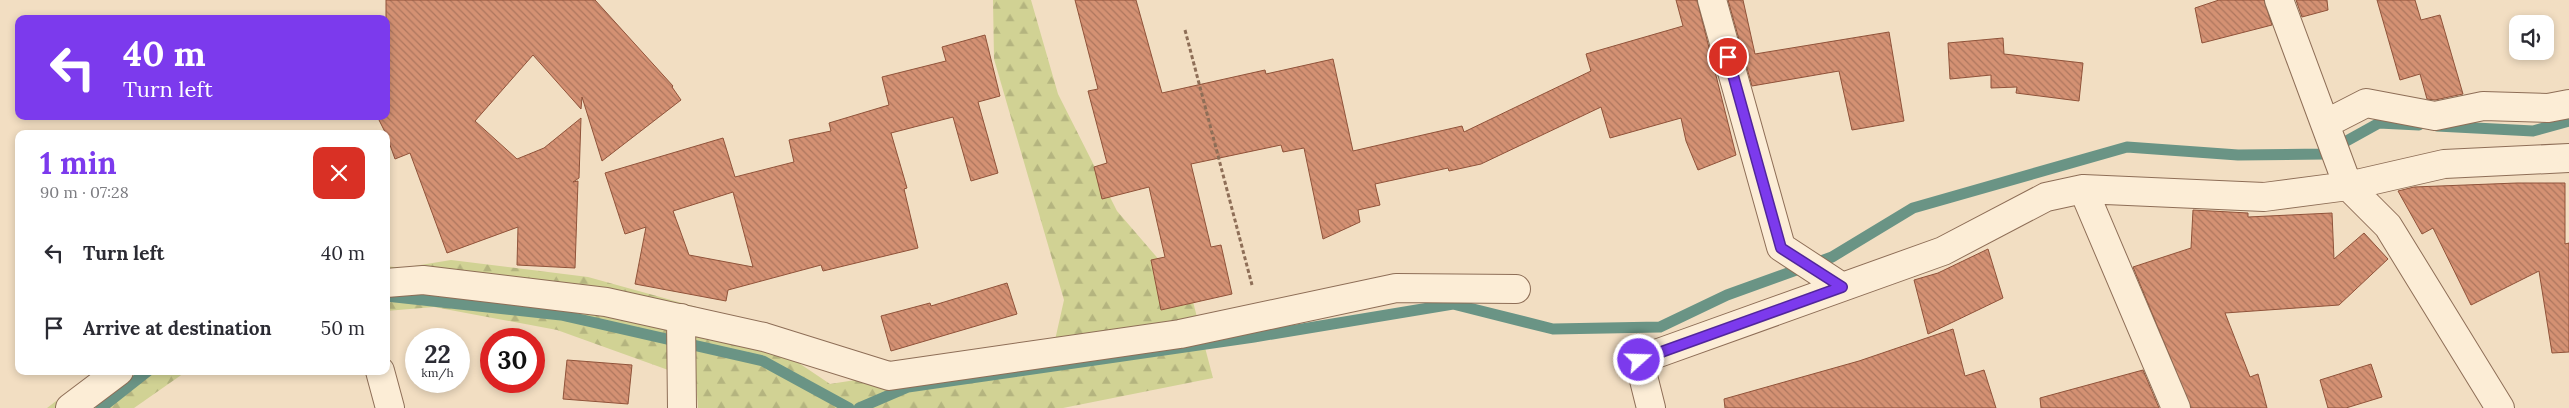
<!DOCTYPE html>
<meta charset="utf-8">
<style>
:root{--surface:#fff;--page:#f7f7f7;--text:#2b2b33;--muted:#7c7c81;--accent:#7c3aed}
body{margin:0;font-family:Lora,serif;background:var(--page);color:var(--text);height:100vh;display:flex;flex-direction:column;font-size:19px;white-space:nowrap}
*{box-sizing:border-box;margin:0}
p{font-size:16px;color:var(--muted)}
.icon{flex:none;width:28px;height:28px;fill:none;stroke:currentColor;stroke-width:2;stroke-linecap:round;stroke-linejoin:round}
.map{position:relative;flex:1;overflow:hidden}
.side{position:absolute;left:15px;top:130px;width:375px;height:245px;display:flex;flex-direction:column;background:var(--surface);border-radius:10px;box-shadow:0 2px 8px #0003}
.side>*{flex:none}
.hud{position:absolute;left:15px;top:15px;width:375px;height:105px;border-radius:10px;box-shadow:0 2px 8px #0003;background:#7c3aed;color:#fff;overflow:hidden}
.controls{position:absolute;left:2509px;top:15px;display:grid;gap:10px}
.controls a{display:grid;place-items:center;width:45px;height:45px;border-radius:10px;background:var(--surface);box-shadow:0 2px 8px #0003;font-size:25px}
.speed{position:absolute;left:405px;top:328px;display:flex;gap:10px;font-size:25px;font-weight:700;text-align:center}
.speed>*{display:grid;place-content:center;width:65px;height:65px;border-radius:50%;background:var(--surface);box-shadow:0 2px 8px #0003;line-height:1}
.speed small{font-size:12px;font-weight:400}
.speed .limit{border:8px solid #d22;background:#fff;color:#111}
.pin{position:absolute;display:grid;place-items:center;width:42px;height:42px;color:#fff;margin:-21px;border:2px solid #fff;border-radius:50%;box-shadow:0 1px 5px #0007}
.me{position:absolute;width:55px;margin:-28px;rotate:70deg;stroke-linejoin:round;filter:drop-shadow(0 0 4px #0008)}
.turn{display:flex;align-items:center;gap:18px;height:105px;padding:0 25px;font-size:22px}
.turn .icon{width:65px;height:65px;stroke-width:2.5}
.turn b{display:block;font-size:35px;line-height:42px}
.round{display:grid;place-items:center;flex:none;width:52px;height:52px;border-radius:10px;background:var(--page)}
.head{display:flex;align-items:center;justify-content:space-between;height:85px;padding:0 25px}
h1{font-size:30px;font-weight:800;line-height:38px;color:var(--accent)}
ul{padding:0;list-style:none}
li{display:flex;align-items:center;gap:15px;height:75px;padding:0 25px}
li div{flex:1}
li b{display:block;font-size:19px}
li em{font-style:normal}
.map>svg:first-child{display:block}
</style>
<div class="map">
<svg width="2569" height="408" viewBox="0 0 2569 408">
<defs>
<pattern id="forest-firs" width="22" height="20" patternUnits="userSpaceOnUse" patternTransform="scale(1.25)"><rect width="22" height="20" fill="#d1d294"/><path d="M5 1l3.5 6h-7zM16 11l3.5 6h-7z" fill="#b4b47f"/></pattern>
<pattern id="building-back-hatch" width="6" height="6" patternUnits="userSpaceOnUse" patternTransform="scale(1.25)"><rect width="6" height="6" fill="#d49173"/><path d="M-1 5l2 2M0 0l6 6M5-1l2 2" fill="none" stroke="#ad765e"/></pattern>
</defs>
<rect width="100%" height="100%" fill="#f2dec2"/>
<path fill="url(#forest-firs)" d="M993,0H1031L1058,94L1117,211L1192,298L1213,378L1063,408H698L696,380L557,330L434,307L386,311V266L402,268L451,260L588,277L729,316L830,384L1053,349L1064,300L994,59Z
M95,371H187L134,408H47Z"/>
<g fill="none" stroke-linecap="round" stroke-linejoin="round">
<path stroke="#6a9485" stroke-width="11" d="M2437,126L2533,131L2569,121
M386,296L561,315L763,361L849,408
M101,408L148,371
M859,408L908,387L1254,337L1453,304L1553,329L1660,327L1727,295L1832,257L1913,208L2127,147L2238,155L2323,154L2379,123L2419,125"/>
</g>
<path fill="url(#building-back-hatch)" stroke="#90533a" fill-rule="evenodd" d="M386,0H595L673,86L672,87L681,100L602,161L582,97L581,109L533,55L475,121L517,159L544,148L581,118L579,178L573,182L578,181L575,268L517,265L518,227L447,253L410,153L395,159L386,134L377,116H386Z
M1075,0H1136L1162,93L1265,70L1266,74L1333,59L1353,151L1462,126L1464,132L1591,71L1586,54L1683,26L1676,0H1697L1736,155L1698,170L1686,141L1681,118L1610,138L1601,107L1481,164L1449,171L1448,168L1375,184L1380,205L1358,210L1360,222L1323,239L1304,148L1283,152L1281,145L1191,164L1211,247L1221,245L1232,294L1161,310L1151,260L1165,257L1149,187L1102,199L1094,167L1107,163L1088,91L1098,89Z
M1728,0H1743L1755,54L1889,32L1904,121L1852,130L1839,71L1752,86Z
M2219,0H2264L2272,25L2202,43L2195,8Z
M2296,0H2327L2328,10L2302,17Z
M2377,0H2415L2421,20L2440,15L2463,94L2435,100L2427,99L2420,74L2400,80Z
M985,35L1000,96L978,102L998,173L971,181L953,117L891,133L907,188L904,189L918,248L823,271L821,265L728,290L726,301L635,284L646,227L625,234L605,173L723,138L735,177L794,162L789,140L831,131L829,123L889,105L882,77L946,61L942,47ZM733,192L753,267L689,255L673,211Z
M2003,38L2004,54L2083,63L2079,101L2016,93L2017,87L1991,88V75L1950,79L1948,43Z
M2517,183H2565V244L2569,243V352L2552,353L2539,271L2471,305L2433,228L2422,234L2398,191L2414,187Z
M2193,210L2248,213V217L2332,213L2334,259L2364,233L2388,259L2339,305L2225,313L2250,377L2258,374L2267,408H2191L2133,267L2191,248Z
M1988,249L2003,298L1928,334L1914,280L1938,273Z
M1007,283L1017,314L891,351L881,316L930,303L931,306Z
M1953,329L1965,376L1984,370L1996,408H1725L1724,399L1859,361Z
M567,360L632,365L628,404L563,399Z
M2371,364L2382,397L2346,408H2328L2320,380Z
M2143,370L2159,408H2041L2040,398Z"/>
<g fill="none" stroke-linecap="round" stroke-linejoin="round">
<g stroke="#8e6e57" stroke-width="30">
<path id="minor" d="M1712,0L1781,247L1842,287
M2279,0L2348,186L2388,226L2500,408
M2325,124L2366,103L2435,116L2483,106L2548,108L2569,104
M2083,189L2176,408
M386,283L423,280L606,302L764,337L889,376L1180,334L1396,288L1516,289
M681,318L682,408
M380,371L390,408
M70,408L119,371
M1651,408L1639,360L1943,251L2046,197L2083,189L2264,197L2348,186L2444,164L2569,158"/>
</g>
<path stroke="#8e6e57" stroke-width="3" stroke-dasharray="4 2.5" stroke-linecap="butt" d="M1185,30L1252,285"/>
<use href="#minor" stroke="#fcedd6" stroke-width="28"/>
</g>
<g fill="none" stroke-linecap="round" stroke-linejoin="round">
<g stroke="#51269a" stroke-width="12">
<path id="route" d="M1639,360L1842,287L1781,248L1728,57"/>
</g>
<use href="#route" stroke="#7c3aed" stroke-width="9"/>
</g>
</svg>
<div class="controls">
<a><svg class="icon" aria-label="sound" viewBox="0 0 24 24"><path d="M4 9h4l5-4v14l-5-4H4zM17 9q2 3 0 6"/></svg></a>
</div>
<div class="speed"><div>22<small>km/h</small></div><div class="limit">30</div></div>
<div class="pin" style="left:1728px;top:57px;background:#d93025"><svg class="icon" aria-label="arrive" viewBox="0 0 24 24"><path d="M6 21V4h12l-3 4 3 4H6"/></svg></div>
<svg class="me" style="left:1639px;top:360px" viewBox="-20 -20 40 40"><circle r="17" fill="#7c3aed" stroke="#fff" stroke-width="3"/><path d="M0-11L8 9 0 5-8 9z" fill="#fff"/></svg>
<div class="hud">
<div class="turn"><svg class="icon" aria-label="left" viewBox="0 0 24 24"><path d="M17 20v-9H6M10 6l-5 5 5 5"/></svg><div><b>40 m</b>Turn left</div></div>
</div>
<section class="side">
<div class="head"><div><h1>1 min</h1><p>90 m · 07:28</p></div><a class="round" style="background:#d93025;color:#fff"><svg class="icon" aria-label="close" viewBox="0 0 24 24"><path d="M6 6l12 12M18 6L6 18"/></svg></a></div>
<ul>
<li><svg class="icon" aria-label="left" viewBox="0 0 24 24"><path d="M17 20v-9H6M10 6l-5 5 5 5"/></svg><div><b>Turn left</b></div><em>40 m</em></li>
<li><svg class="icon" aria-label="arrive" viewBox="0 0 24 24"><path d="M6 21V4h12l-3 4 3 4H6"/></svg><div><b>Arrive at destination</b></div><em>50 m</em></li>
</ul>
</section>
</div>
